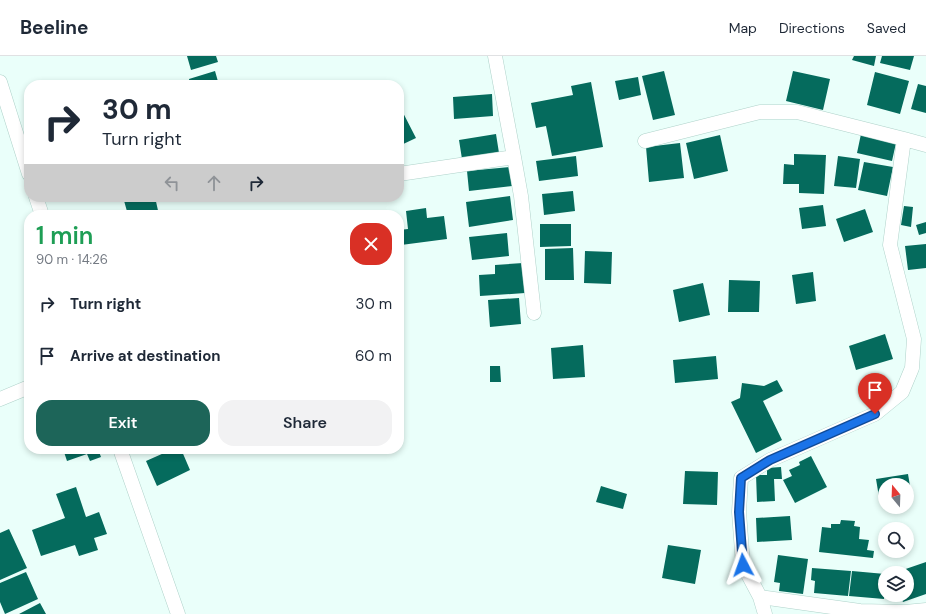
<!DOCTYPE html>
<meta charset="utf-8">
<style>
:root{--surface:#fff;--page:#f2f2f3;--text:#1f2937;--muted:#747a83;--line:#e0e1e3;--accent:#1d6559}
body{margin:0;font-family:"DM Sans",sans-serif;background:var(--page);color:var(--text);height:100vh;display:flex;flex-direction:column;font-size:15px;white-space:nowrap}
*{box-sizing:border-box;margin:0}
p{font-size:13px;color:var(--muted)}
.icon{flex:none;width:22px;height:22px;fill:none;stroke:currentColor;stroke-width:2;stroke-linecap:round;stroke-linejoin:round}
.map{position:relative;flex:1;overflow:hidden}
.drawer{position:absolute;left:24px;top:154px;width:380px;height:244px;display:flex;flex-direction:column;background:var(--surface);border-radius:16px;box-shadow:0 2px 6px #0003}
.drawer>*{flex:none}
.hud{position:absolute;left:24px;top:24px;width:380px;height:122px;border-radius:16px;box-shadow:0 2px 6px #0003;background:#fff;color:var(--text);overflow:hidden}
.needle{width:26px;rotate:341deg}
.controls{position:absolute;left:878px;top:422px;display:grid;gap:8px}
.controls a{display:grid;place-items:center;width:36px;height:36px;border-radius:50%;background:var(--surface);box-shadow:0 2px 6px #0003;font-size:20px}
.pin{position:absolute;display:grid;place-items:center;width:34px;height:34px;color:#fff;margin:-41px -17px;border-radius:50% 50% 50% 0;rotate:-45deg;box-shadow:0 0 4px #0007}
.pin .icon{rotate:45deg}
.me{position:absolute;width:44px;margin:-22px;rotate:356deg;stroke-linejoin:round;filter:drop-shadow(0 0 3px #0008)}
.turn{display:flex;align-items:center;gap:14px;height:84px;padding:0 12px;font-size:18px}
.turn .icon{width:52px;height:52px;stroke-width:2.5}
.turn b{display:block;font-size:28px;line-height:34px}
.lanes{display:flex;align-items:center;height:38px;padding:0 12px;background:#0003;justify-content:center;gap:20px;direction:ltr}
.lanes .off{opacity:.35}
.round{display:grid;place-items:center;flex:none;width:42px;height:42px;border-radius:16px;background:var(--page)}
.overview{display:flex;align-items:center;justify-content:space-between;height:68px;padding:0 12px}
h1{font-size:24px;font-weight:600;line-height:30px;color:#1e9e55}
.button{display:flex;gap:8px;margin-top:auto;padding:8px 12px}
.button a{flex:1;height:46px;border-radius:16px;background:var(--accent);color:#fff;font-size:16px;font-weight:600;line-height:46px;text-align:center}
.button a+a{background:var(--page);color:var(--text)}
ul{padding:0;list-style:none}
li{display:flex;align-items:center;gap:12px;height:52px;padding:0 12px}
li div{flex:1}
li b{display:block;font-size:15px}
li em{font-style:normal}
header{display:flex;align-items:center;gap:24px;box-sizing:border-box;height:56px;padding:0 20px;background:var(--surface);border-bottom:1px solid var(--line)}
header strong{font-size:19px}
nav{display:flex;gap:22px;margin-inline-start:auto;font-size:14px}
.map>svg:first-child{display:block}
</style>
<header>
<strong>Beeline</strong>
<nav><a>Map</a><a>Directions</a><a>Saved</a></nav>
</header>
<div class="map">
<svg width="926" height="558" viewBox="0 0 926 558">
<rect width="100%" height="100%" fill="#eafffa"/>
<path fill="#056b5d" d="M187,0H216L218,6L191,14Z
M854,0H876L874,10L852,4Z
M882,0H914L910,14L880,7Z
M215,15L219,29H190L189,23Z
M664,15L675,59L653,64L642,20Z
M793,15L830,23L823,54L786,45Z
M875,16L909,25L900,58L867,49Z
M638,21L641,39L619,44L615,25Z
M591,26L603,91L552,100L546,70L536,72L531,47L573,39L571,30Z
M918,28L926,30V57L911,53Z
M492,38L493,60L454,63L453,41Z
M399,49L416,82L399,90Z
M496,78L499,97L462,103L459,84Z
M861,78L896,87L892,105L857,97Z
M720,79L728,115L694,123L686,87Z
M680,87L684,122L649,126L646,91Z
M794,98L826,99L824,138L799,137V128H783L784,108L794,109Z
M576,100L578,120L539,125L536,105Z
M838,100L860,103L856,132L834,130Z
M864,106L893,111L887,140L858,134Z
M510,111L512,130L469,135L467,115Z
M573,135L575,155L544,159L542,138Z
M510,140L513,164L469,171L466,146Z
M123,141H155L159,159H128Z
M823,149L826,170L802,173L799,152Z
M904,150L913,151L911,171L901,169Z
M426,152L427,162L444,160L447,183L401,189L399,174L408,173L406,155Z
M865,153L873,176L844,186L836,163Z
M926,166V177L919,179L916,169Z
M540,168H571V190L540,191Z
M507,177L509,200L472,204L469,181Z
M926,188V212L908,214L905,190Z
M573,192L574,224H545V193Z
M585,195L612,196L611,228L584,227Z
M523,207L525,237L480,240L479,219L495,218V209Z
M813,216L816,245L796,248L792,219Z
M729,224L760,225L759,256H728Z
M703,227L710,259L679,266L673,234Z
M519,242L521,268L490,271L488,244Z
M885,278L893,303L856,314L849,290Z
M583,289L585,321L553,323L551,292Z
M716,300L718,323L675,327L673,304Z
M490,310H500L501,326H490Z
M777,324L783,335L763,345L782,384L756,397L731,346L740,342L742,327L764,330Z
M63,393H98L101,401L90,405L87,398L67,405Z
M140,393H155L143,398Z
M173,393H181L190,414L157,430L146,405Z
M811,400L827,431L795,447L783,424L792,420L789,414L800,409L799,406Z
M781,411L782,423H774L775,445L757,446L756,419H767V412Z
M685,415L718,416L717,449L683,448Z
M908,418L911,436L907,437V429H885V440L879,441L876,423Z
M601,430L627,438L623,453L596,446Z
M76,431L86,461L99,456L107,478L94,482L98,494L79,500L75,489L41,500L32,474L65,462L56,438Z
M790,460L792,484L757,486L756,462Z
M841,464L855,465L854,470L860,471L859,483L869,484L867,494L874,495L873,502L819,496L822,471L831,472V468H840Z
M9,473L27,512L0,524V477Z
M668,489L701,494L695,528L662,522Z
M778,499L808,503L803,538L779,535L780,527L774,526Z
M926,506V538L903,546L900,539H907V517H894Z
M812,512L851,515L848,540L814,537L815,525L811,524Z
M852,515L885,518L884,543L849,540Z
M26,516L38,543L5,558L0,546V527Z
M40,547L46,558H19Z"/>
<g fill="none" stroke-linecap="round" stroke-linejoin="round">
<g stroke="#afd2ca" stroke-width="15">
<path id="minor" d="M495,0L514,101L521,140L534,257
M0,26L29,118
M645,85L760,56H797L904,83
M399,118L514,101
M36,141L42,159
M0,343L29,331
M120,393L178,558
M760,541L860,555L905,556L926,554
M765,558L760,541L743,509L739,456L741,422L770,404L875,358L902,336L912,312L914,283L890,189L904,83L926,89"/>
</g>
<use href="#minor" stroke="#fff" stroke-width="14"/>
</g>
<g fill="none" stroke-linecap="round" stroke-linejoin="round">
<g stroke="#114b97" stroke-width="10">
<path id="route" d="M743,509L739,456L741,422L770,404L875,358"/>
</g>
<use href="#route" stroke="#1a73e8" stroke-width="7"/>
</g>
</svg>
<div class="controls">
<a><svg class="needle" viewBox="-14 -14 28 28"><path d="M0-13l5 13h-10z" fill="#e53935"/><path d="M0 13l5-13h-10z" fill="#747a83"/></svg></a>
<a><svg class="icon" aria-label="search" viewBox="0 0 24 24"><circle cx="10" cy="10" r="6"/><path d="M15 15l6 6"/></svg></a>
<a><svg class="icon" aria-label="layers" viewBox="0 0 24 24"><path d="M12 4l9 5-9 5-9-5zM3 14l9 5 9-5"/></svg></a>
</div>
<div class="pin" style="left:875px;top:358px;background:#d93025"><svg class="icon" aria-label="arrive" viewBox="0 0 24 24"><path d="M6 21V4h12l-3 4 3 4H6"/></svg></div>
<svg class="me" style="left:743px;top:509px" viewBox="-20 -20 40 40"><path d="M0-17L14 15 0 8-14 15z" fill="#1a73e8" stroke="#fff" stroke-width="4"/></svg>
<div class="hud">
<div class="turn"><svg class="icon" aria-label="right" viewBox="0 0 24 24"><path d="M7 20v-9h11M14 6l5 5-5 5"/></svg><div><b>30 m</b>Turn right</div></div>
<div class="lanes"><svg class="icon off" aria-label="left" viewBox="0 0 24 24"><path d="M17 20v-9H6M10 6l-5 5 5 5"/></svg><svg class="icon off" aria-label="ahead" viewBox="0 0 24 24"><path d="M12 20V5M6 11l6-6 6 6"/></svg><svg class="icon" aria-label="right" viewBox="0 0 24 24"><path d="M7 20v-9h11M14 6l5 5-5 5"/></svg></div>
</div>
<section class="drawer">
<div class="overview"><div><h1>1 min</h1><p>90 m · 14:26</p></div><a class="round" style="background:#d93025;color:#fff"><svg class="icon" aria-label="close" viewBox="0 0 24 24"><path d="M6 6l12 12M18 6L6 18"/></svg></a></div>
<ul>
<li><svg class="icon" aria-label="right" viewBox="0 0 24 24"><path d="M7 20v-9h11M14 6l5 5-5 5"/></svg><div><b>Turn right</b></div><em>30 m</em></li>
<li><svg class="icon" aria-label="arrive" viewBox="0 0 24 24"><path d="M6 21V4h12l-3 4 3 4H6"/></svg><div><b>Arrive at destination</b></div><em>60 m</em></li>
</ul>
<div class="button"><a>Exit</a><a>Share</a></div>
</section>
</div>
